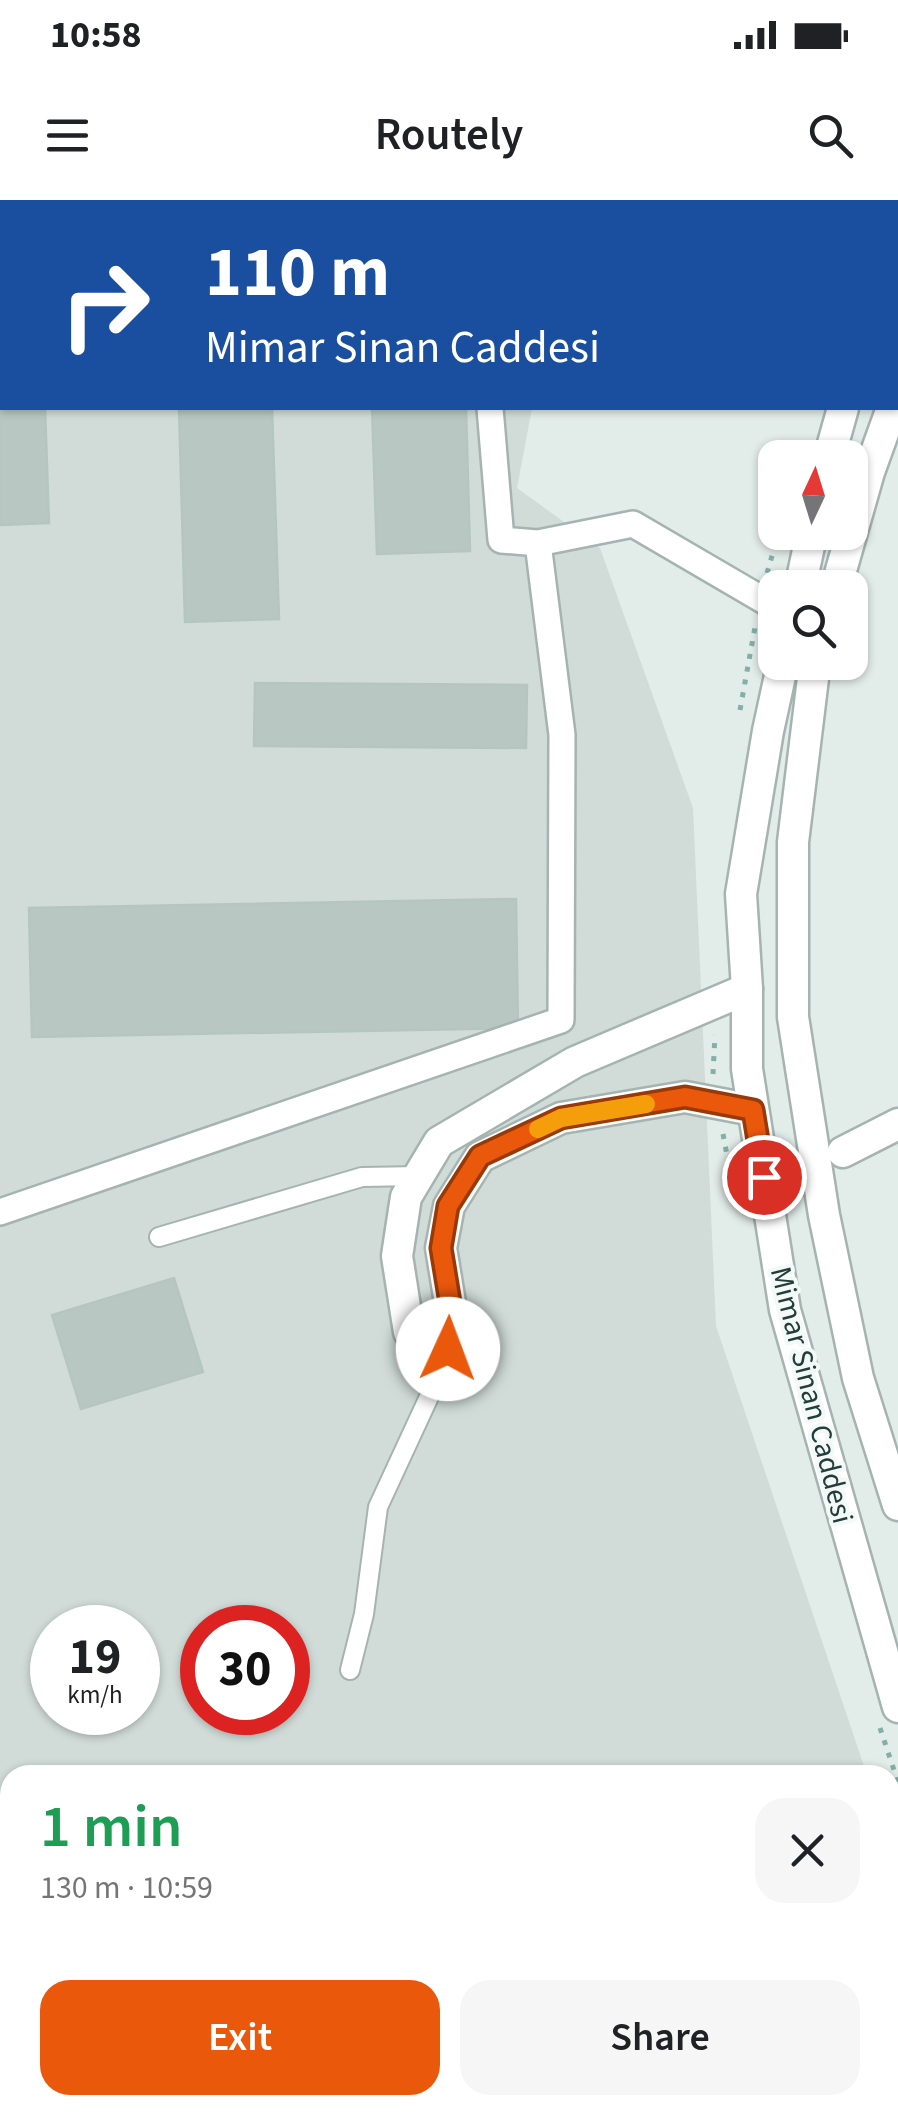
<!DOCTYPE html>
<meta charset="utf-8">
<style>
:root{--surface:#fff;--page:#f6f6f6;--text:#202124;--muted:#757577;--accent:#ea580c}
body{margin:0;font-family:"Source Sans 3",sans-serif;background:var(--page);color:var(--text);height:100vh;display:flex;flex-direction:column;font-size:38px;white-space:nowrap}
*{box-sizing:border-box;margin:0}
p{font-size:32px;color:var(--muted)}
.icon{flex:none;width:55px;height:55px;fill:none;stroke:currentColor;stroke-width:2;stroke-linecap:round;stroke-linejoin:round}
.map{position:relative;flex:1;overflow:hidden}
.side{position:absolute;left:0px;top:1565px;width:900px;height:350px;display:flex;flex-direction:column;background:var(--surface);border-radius:30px 30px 0 0;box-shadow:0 2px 8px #0004}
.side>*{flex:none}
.top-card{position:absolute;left:0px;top:0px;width:900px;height:210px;box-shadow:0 2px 8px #0004;background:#1a4fa0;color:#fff;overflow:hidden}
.needle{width:65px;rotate:4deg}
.controls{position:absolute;left:758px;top:240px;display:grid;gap:20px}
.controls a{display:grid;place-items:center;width:110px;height:110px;border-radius:20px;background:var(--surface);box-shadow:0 2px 8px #0004;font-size:50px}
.speed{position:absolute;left:30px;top:1405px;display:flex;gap:20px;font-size:50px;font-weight:700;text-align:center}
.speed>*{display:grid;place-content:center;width:130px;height:130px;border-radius:50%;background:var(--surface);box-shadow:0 2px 8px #0004;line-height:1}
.speed small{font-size:25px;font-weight:400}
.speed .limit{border:15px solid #d22;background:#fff;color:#111}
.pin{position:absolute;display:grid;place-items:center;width:85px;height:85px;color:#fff;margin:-42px;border:5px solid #fff;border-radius:50%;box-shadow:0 2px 10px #0007}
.me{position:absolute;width:110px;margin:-55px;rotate:2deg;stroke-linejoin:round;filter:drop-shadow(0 0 8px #0008)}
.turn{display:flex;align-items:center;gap:35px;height:210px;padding:0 40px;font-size:45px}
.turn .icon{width:130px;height:130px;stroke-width:2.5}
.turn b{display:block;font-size:70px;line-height:85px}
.round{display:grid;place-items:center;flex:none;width:105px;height:105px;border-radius:30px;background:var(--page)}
.summary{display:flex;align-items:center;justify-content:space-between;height:170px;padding:0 40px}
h1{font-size:60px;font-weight:600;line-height:75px;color:#1e9e55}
.action{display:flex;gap:20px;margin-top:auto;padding:20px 40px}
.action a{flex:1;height:115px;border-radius:30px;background:var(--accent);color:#fff;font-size:40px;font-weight:600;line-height:115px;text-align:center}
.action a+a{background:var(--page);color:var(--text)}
.status{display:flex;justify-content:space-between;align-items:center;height:70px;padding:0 50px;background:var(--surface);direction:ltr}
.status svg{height:28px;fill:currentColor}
header{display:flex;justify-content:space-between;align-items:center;height:130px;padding:0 40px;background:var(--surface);font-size:45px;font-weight:600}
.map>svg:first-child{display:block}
</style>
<div class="status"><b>10:58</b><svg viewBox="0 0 49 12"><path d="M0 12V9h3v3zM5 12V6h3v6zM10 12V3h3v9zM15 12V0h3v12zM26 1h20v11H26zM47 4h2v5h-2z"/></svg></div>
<header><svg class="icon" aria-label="menu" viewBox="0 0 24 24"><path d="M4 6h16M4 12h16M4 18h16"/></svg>Routely<svg class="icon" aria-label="search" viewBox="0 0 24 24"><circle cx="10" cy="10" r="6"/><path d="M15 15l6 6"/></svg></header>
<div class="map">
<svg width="898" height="1915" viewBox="0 0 898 1915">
<rect width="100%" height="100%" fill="#e2ece9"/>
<path fill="#d1dcd8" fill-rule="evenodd" d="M0,0L497,2H2V208H532L517,288L600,348L693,608L716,1126L867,1575H10V1905H890V1644L898,1668V1915H0ZM52,1428H138V1512H52ZM202,1428H288V1512H202Z"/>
<path fill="#b8c7c2" stroke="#b5c6c1" stroke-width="2.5" d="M0,63H2V208H45L49,323L0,325Z
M179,208H272L279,419L185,422Z
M372,208H466L470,351L377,354Z
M255,483L527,485L526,548L254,546Z
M516,699L518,828L32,837L29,708Z
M174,1078L203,1172L81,1209L52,1115Z"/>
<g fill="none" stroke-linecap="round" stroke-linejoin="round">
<g stroke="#a5b4b1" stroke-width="22">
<path id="service" d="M159,1037L362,977L419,976
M350,1470L364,1414L378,1307L441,1171"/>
</g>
<g stroke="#a5b4b1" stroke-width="30">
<path id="pedestrian" d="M223,0L225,2
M441,0L443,2
M0,5L2,8
M490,208L501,340L538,343L633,324L775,407
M0,1012L561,820L562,535L538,343"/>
</g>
<g stroke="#a5b4b1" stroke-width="35">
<path id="minor" d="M679,0L681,2
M843,952L898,924
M441,1171L409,1132L397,1056L406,997L439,942L575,862L747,789
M441,1171L454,1127L441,1048L449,1006L480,957L561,918L685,897L753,910"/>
</g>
<g stroke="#a5b4b1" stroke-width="35">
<path id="tertiary" d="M898,37V36
M829,258L843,208
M800,388L812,332
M836,388L869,272L892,208
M783,462L768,531L741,694L747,789V869L785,1110L898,1507
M815,462L793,642V817L824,1015L858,1178L898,1305"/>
</g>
<g stroke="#a1b8b2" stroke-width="35">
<path id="secondary" d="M0,1759L10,1761
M0,1784L10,1787
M204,1905L221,1915
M296,1905L314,1915"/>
</g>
<path stroke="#83afa7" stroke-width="5" stroke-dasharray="5 8" stroke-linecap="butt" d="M896,2L897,0
M767,373L779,332
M850,441L855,409
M740,510L755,427
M713,874L715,835
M723,934L733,987
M880,1528L898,1582"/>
<use href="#service" stroke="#fff" stroke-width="18"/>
<use href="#pedestrian" stroke="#fff" stroke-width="25"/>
<use href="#minor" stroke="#fff" stroke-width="30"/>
<use href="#tertiary" stroke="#fff" stroke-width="30"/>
<use href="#secondary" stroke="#fff" stroke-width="30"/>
</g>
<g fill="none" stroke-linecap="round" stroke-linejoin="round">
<g stroke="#983908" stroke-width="25">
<path id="route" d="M448,1149L454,1127L441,1048L448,1006L480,956L561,918L685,897L753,910L764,977"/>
</g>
<use href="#route" stroke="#ea580c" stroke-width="18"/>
<path stroke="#f59e0b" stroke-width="18" d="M538,929L561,918L646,904"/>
</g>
<g text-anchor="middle" stroke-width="8" stroke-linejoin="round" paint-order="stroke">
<g font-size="30" fill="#233d39" stroke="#f3f9f6">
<text transform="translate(812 1195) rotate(76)" y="10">Mimar Sinan Caddesi</text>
</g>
</g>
</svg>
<div class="controls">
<a><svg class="needle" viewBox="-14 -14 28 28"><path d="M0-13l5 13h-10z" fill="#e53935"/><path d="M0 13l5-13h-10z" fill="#757577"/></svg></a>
<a><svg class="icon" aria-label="search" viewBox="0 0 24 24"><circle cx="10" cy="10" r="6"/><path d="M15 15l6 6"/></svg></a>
</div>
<div class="speed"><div>19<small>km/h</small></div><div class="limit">30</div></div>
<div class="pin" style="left:764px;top:977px;background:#d93025"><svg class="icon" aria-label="arrive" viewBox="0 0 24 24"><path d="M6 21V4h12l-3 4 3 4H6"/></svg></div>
<svg class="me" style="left:448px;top:1149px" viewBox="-20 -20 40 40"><circle r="19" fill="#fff"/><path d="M0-13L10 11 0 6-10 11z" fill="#ea580c"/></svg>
<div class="top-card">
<div class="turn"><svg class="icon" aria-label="right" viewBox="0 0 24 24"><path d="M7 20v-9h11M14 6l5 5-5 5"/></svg><div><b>110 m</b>Mimar Sinan Caddesi</div></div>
</div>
<section class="side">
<div class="summary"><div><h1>1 min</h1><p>130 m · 10:59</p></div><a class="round"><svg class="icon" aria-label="close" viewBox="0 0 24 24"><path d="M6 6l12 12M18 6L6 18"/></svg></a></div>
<div class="action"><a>Exit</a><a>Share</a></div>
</section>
</div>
